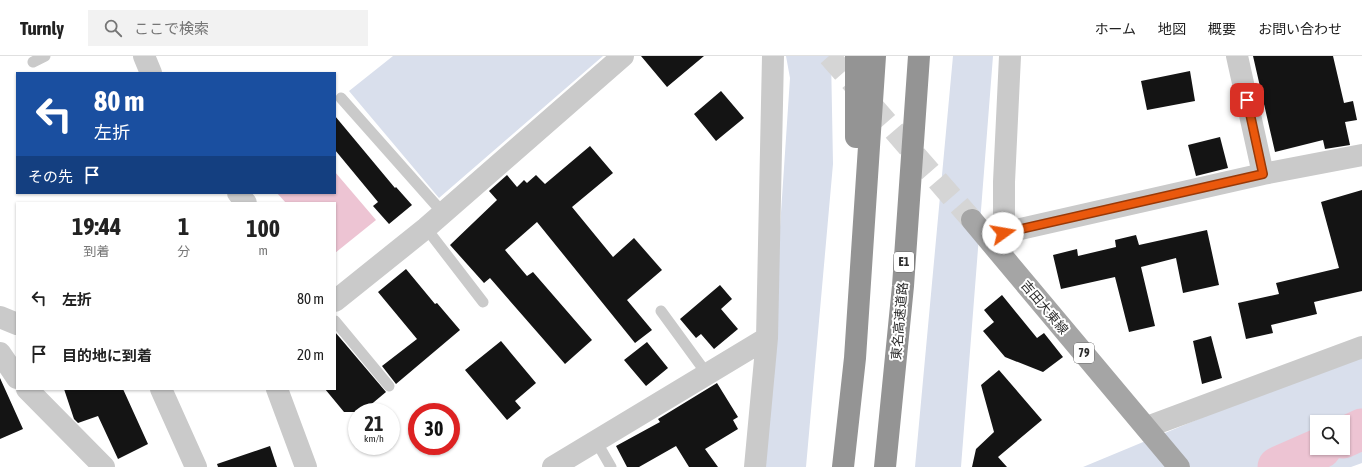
<!DOCTYPE html>
<html lang="ja">
<meta charset="utf-8">
<style>
:root{--surface:#fff;--page:#f2f2f2;--text:#222;--muted:#767676;--line:#e0e0e0}
body{margin:0;font-family:"Asap Condensed","Noto Sans JP",sans-serif;background:var(--page);color:var(--text);height:100vh;display:flex;flex-direction:column;font-size:15px;white-space:nowrap}
*{box-sizing:border-box;margin:0}
p{font-size:13px;color:var(--muted)}
.icon{flex:none;width:22px;height:22px;fill:none;stroke:currentColor;stroke-width:2;stroke-linecap:round;stroke-linejoin:round}
.map{position:relative;flex:1;overflow:hidden}
.sheet{position:absolute;left:16px;top:146px;width:320px;height:188px;display:flex;flex-direction:column;background:var(--surface);border-radius:0px;box-shadow:0 1px 3px #0004}
.sheet>*{flex:none}
.top-card{position:absolute;left:16px;top:16px;width:320px;height:122px;border-radius:0px;box-shadow:0 1px 3px #0004;background:#1a4fa0;color:#fff;overflow:hidden}
.controls{position:absolute;left:1310px;top:359px;display:grid;gap:8px}
.controls a{display:grid;place-items:center;width:40px;height:40px;border-radius:0px;background:var(--surface);box-shadow:0 1px 3px #0004;font-size:20px}
.speed{position:absolute;left:348px;top:347px;display:flex;gap:8px;font-size:20px;font-weight:700;text-align:center}
.speed>*{display:grid;place-content:center;width:52px;height:52px;border-radius:50%;background:var(--surface);box-shadow:0 1px 3px #0004;line-height:1}
.speed small{font-size:10px;font-weight:400}
.speed .limit{border:6px solid #d22;background:#fff;color:#111}
.pin{position:absolute;display:grid;place-items:center;width:34px;height:34px;color:#fff;margin:-17px;border-radius:8px;box-shadow:0 2px 6px #0006}
.me{position:absolute;width:44px;margin:-22px;rotate:77deg;stroke-linejoin:round;filter:drop-shadow(0 0 3px #0008)}
.turn{display:flex;align-items:center;gap:14px;height:84px;padding:0 12px;font-size:18px}
.turn .icon{width:52px;height:52px;stroke-width:2.5}
.turn b{display:block;font-size:28px;line-height:34px}
.then{display:flex;align-items:center;height:38px;padding:0 12px;background:#0003;gap:8px;font-size:15px}
.eta{display:flex;justify-content:space-evenly;align-items:center;height:68px;text-align:center}
.eta b{font-size:24px;font-weight:700;line-height:28px}
ul{padding:0;list-style:none}
li{display:flex;align-items:center;gap:12px;height:56px;padding:0 12px}
li div{flex:1}
li b{display:block;font-size:15px}
li em{font-style:normal}
header{display:flex;align-items:center;gap:24px;box-sizing:border-box;height:56px;padding:0 20px;background:var(--surface);border-bottom:1px solid var(--line)}
header strong{font-size:19px}
nav{display:flex;gap:22px;margin-inline-start:auto;font-size:14px}
.search{width:280px;height:36px;background:var(--page);display:flex;align-items:center;gap:10px;box-sizing:border-box;padding:0 14px;border-radius:0px;color:var(--muted);font-size:15px}
.map>svg:first-child{display:block}
</style>
<header>
<strong>Turnly</strong>
<div class="search"><svg class="icon" aria-label="search" viewBox="0 0 24 24"><circle cx="10" cy="10" r="6"/><path d="M15 15l6 6"/></svg>ここで検索</div>
<nav><a>ホーム</a><a>地図</a><a>概要</a><a>お問い合わせ</a></nav>
</header>
<div class="map">
<svg width="1362" height="411" viewBox="0 0 1362 411">
<rect width="100%" height="100%" fill="#fff"/>
<path fill="#d9dfec" fill-rule="evenodd" d="M393,0H603L439,142L349,35Z
M786,0H831L833,108L806,411H764L790,22Z
M953,0H993L961,411H915Z
M1362,295V407L1351,411H1083ZM1317,366H1343V392H1317Z"/>
<path fill="#edc4d3" d="M335,116L376,164L335,197V147H286L277,137H335Z"/>
<g fill="none" stroke-linecap="round" stroke-linejoin="round">
<path stroke="#edc4d3" stroke-width="41" d="M1343,382L1362,373
M1278,411L1321,392"/>
</g>
<path fill="#141414" d="M641,0H704L667,31Z
M1253,0H1333L1344,47L1353,45L1357,64L1345,66L1350,89L1325,93L1323,84L1275,96Z
M1190,15L1195,45L1147,54L1141,25Z
M721,35L744,62L716,85L694,58Z
M335,60L395,132L396,131L412,149L389,168L373,150L378,146L335,94Z
M1220,81L1228,112L1196,120L1188,89Z
M590,90L613,117L572,151L613,201L634,182L662,214L627,244L652,274L635,287L537,166L505,194L527,220L533,216L592,284L565,308L490,222L484,227L450,189L497,144L489,135L507,119L517,131L524,124L527,127L536,119L545,128Z
M1362,134V235L1314,246L1317,258L1271,269L1273,277L1246,283L1238,247L1279,238L1276,227L1339,212L1321,146Z
M1207,174L1219,229L1183,237L1176,202L1141,211L1155,270L1129,276L1115,221L1061,233L1053,199L1077,193L1078,200L1116,191L1115,184L1136,179L1139,189Z
M406,213L435,248L437,247L460,274L396,328L382,310L417,283L378,236Z
M720,229L732,243L721,253L738,273L714,293L701,278L696,282L680,263Z
M1002,239L1037,282L1044,277L1063,301L1043,316L1005,301L983,275L994,266L984,254Z
M335,276L386,336L362,356H344L325,333H335Z
M1211,280L1222,322L1202,328L1193,285Z
M501,285L536,327L515,345L521,352L507,364L465,314Z
M647,286L668,312L646,330L624,304Z
M999,314L1042,364L998,401L1007,411H972L976,393L994,376L981,329Z
M0,322L23,373L0,383Z
M717,327L738,361L733,364L738,373L705,393L718,411H689L676,390L639,411H627L616,390L660,366L658,363Z
M64,333H123L148,388L118,403L98,360L78,367L74,363Z
M270,390L277,411H218L217,408Z"/>
<g fill="none" stroke-linecap="round" stroke-linejoin="round">
<path stroke="#d5d5d5" stroke-width="22" stroke-dasharray="22 11" stroke-linecap="butt" d="M829,0L972,164"/>
<path stroke="#cacaca" stroke-width="11" d="M33,6L45,0
M341,42L443,157
M426,172L483,246
M661,255L707,318
M335,265L389,330
M596,385L611,411"/>
<path stroke="#cacaca" stroke-width="22" d="M144,0L151,17
M1237,0L1263,118
M238,137L246,147
M1003,177L1263,118L1362,99
M1004,190V126L1010,0
M335,245L426,172L623,0
M0,261L17,268
M0,297L17,322
M27,333L104,411
M161,333L196,411
M277,333L306,411
M1147,371L1362,291
M553,411L767,282
M755,411L767,282L773,0"/>
<path stroke="#a5a5a5" stroke-width="22" d="M972,164L1179,411"/>
<path stroke="#949494" stroke-width="22" d="M856,81V0
M843,411L855,302L875,0
M885,411L903,230L919,0"/>
</g>
<g fill="none" stroke-linecap="round" stroke-linejoin="round">
<g stroke="#983908" stroke-width="10">
<path id="route" d="M1003,177L1263,118L1247,44"/>
</g>
<use href="#route" stroke="#ea580c" stroke-width="7"/>
</g>
<g text-anchor="middle" stroke-width="4" stroke-linejoin="round" paint-order="stroke">
<g fill="#fff" stroke="#6c6c6c" stroke-width="1">
<rect x="894" y="196" width="20" height="20" rx="3"/>
<rect x="1074" y="287" width="20" height="20" rx="3"/>
</g>
<g font-size="12" font-weight="bold" fill="#2d2d2d">
<text x="904" y="210">E1</text>
<text x="1084" y="301">79</text>
</g>
<g font-size="13" fill="#2d2d2d" stroke="#fff">
<text transform="translate(1045 251) rotate(50)" y="5">吉田大東線</text>
<text transform="translate(899 265) rotate(-85)" y="5">東名高速道路</text>
</g>
</g>
</svg>
<div class="controls">
<a><svg class="icon" aria-label="search" viewBox="0 0 24 24"><circle cx="10" cy="10" r="6"/><path d="M15 15l6 6"/></svg></a>
</div>
<div class="speed"><div>21<small>km/h</small></div><div class="limit">30</div></div>
<div class="pin" style="left:1247px;top:44px;background:#d93025"><svg class="icon" aria-label="arrive" viewBox="0 0 24 24"><path d="M6 21V4h12l-3 4 3 4H6"/></svg></div>
<svg class="me" style="left:1003px;top:177px" viewBox="-20 -20 40 40"><circle r="19" fill="#fff"/><path d="M0-13L10 11 0 6-10 11z" fill="#ea580c"/></svg>
<div class="top-card">
<div class="turn"><svg class="icon" aria-label="left" viewBox="0 0 24 24"><path d="M17 20v-9H6M10 6l-5 5 5 5"/></svg><div><b>80 m</b>左折</div></div>
<div class="then">その先<svg class="icon" aria-label="arrive" viewBox="0 0 24 24"><path d="M6 21V4h12l-3 4 3 4H6"/></svg></div>
</div>
<section class="sheet">
<div class="eta">
<div><b>19:44</b><p>到着</p></div>
<div><b>1</b><p>分</p></div>
<div><b>100</b><p>m</p></div>
</div>
<ul>
<li><svg class="icon" aria-label="left" viewBox="0 0 24 24"><path d="M17 20v-9H6M10 6l-5 5 5 5"/></svg><div><b>左折</b></div><em>80 m</em></li>
<li><svg class="icon" aria-label="arrive" viewBox="0 0 24 24"><path d="M6 21V4h12l-3 4 3 4H6"/></svg><div><b>目的地に到着</b></div><em>20 m</em></li>
</ul>
</section>
</div>
